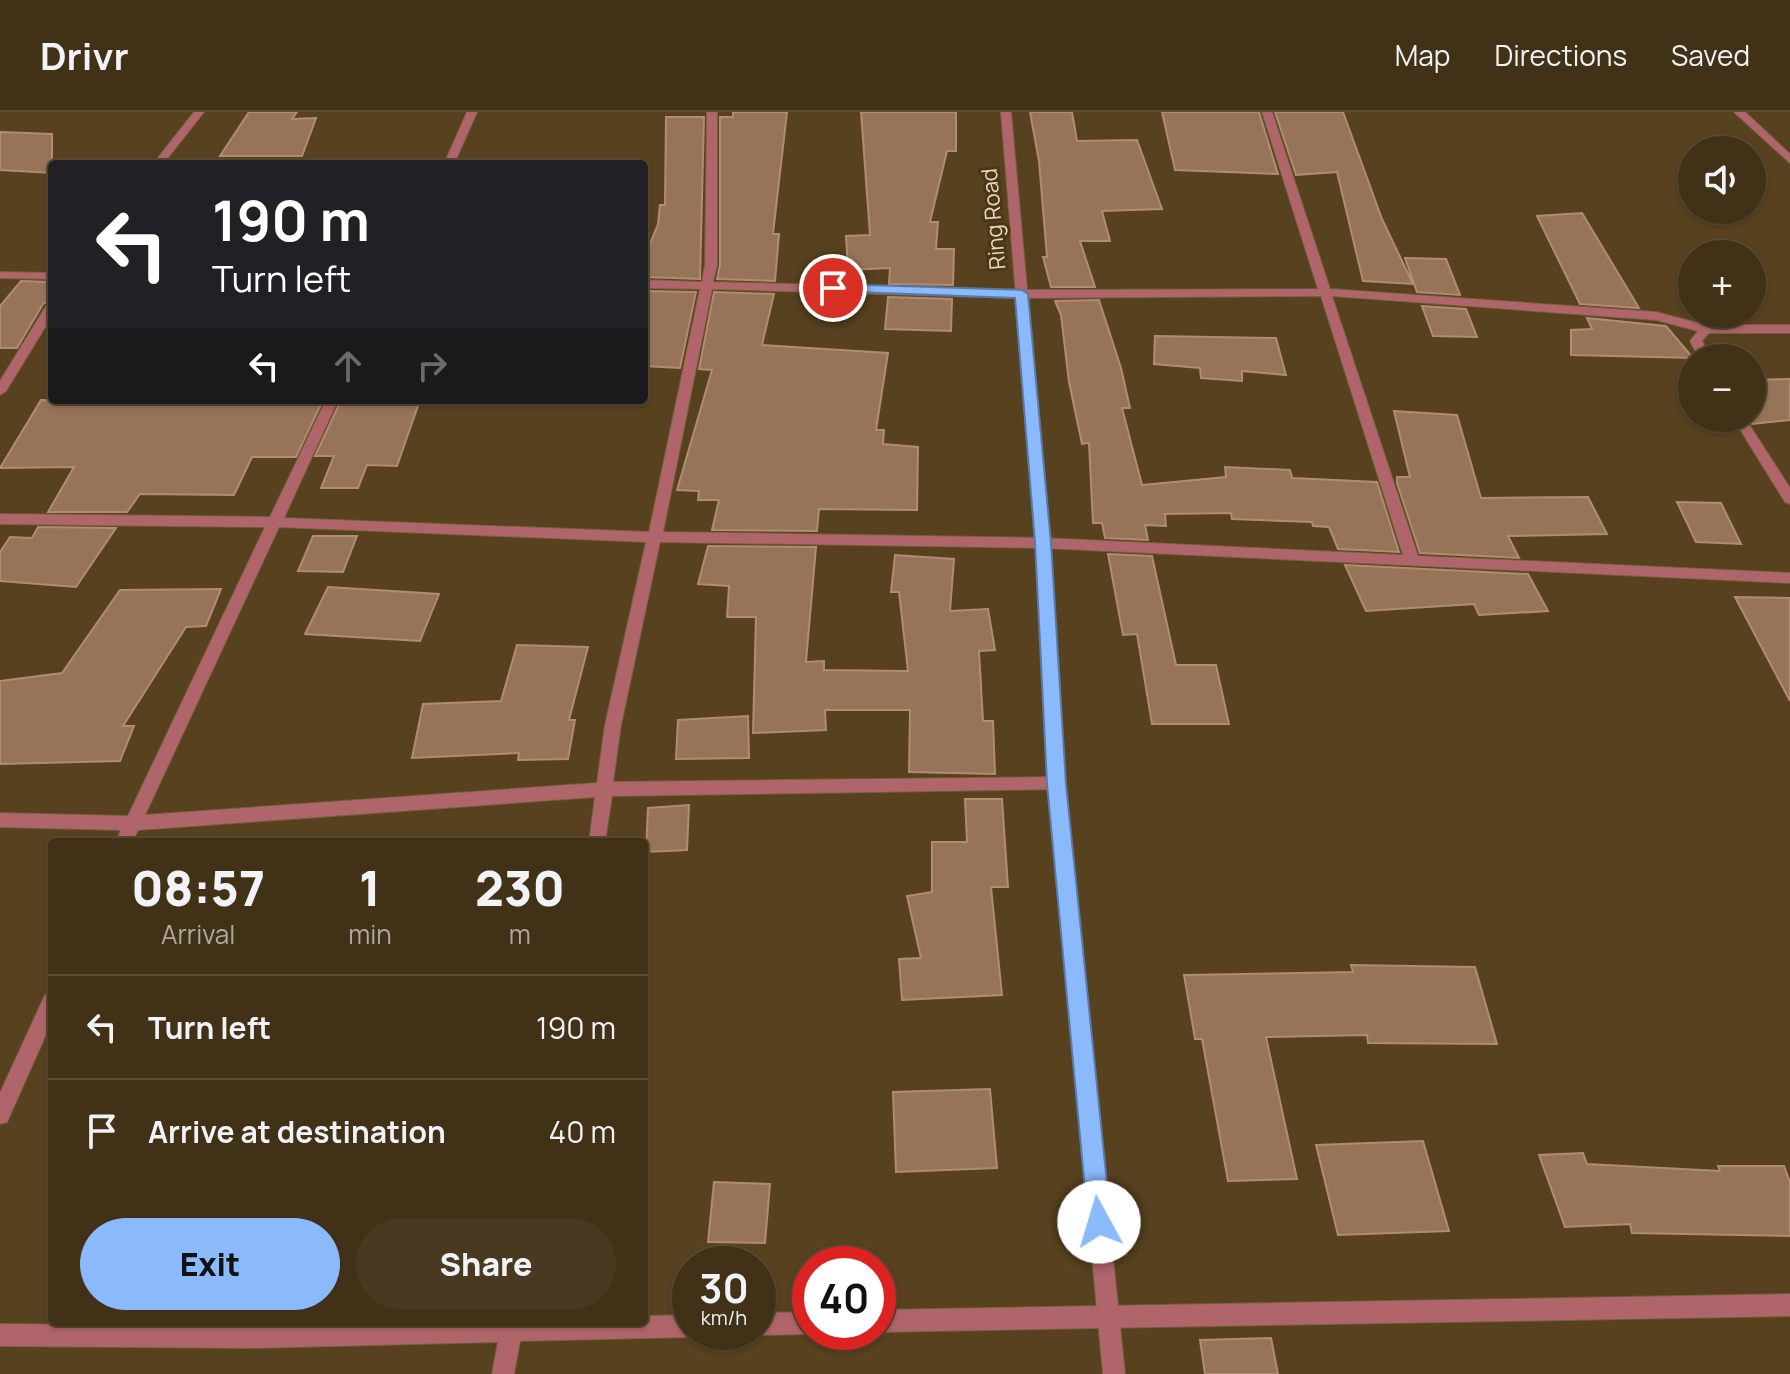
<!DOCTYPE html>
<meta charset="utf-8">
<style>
:root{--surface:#413117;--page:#483920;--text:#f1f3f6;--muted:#aea9a1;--line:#5a4c36;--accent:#8abafc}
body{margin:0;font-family:Manrope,sans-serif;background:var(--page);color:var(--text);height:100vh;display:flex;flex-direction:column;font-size:30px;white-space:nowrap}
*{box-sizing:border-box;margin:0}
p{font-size:26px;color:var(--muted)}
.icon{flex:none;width:44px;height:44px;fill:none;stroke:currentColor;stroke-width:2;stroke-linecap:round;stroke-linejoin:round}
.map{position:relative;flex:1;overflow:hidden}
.side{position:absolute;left:48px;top:726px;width:600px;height:488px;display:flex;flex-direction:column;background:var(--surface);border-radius:8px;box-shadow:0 2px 6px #0004,0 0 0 2px var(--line)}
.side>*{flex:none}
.hud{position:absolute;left:48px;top:48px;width:600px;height:244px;border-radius:8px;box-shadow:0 2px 6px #0004,0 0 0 2px var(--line);background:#202124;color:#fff;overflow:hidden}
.fabs{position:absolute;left:1678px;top:24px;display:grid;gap:16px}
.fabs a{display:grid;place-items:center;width:88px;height:88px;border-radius:50%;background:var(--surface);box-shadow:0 2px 6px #0004,0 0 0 2px var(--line);font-size:40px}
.speed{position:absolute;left:672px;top:1134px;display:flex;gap:16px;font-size:40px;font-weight:700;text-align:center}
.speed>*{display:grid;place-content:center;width:104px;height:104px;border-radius:50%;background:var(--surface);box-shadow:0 2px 6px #0004,0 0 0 2px var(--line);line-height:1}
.speed small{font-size:20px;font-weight:400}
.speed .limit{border:12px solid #d22;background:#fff;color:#111}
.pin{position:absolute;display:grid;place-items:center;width:68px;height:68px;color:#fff;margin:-34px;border:4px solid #fff;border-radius:50%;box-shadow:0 2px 8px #0007}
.me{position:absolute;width:88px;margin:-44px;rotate:354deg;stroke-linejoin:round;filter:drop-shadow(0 0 6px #0008)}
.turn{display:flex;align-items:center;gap:28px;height:168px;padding:0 32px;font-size:36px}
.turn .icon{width:104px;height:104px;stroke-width:2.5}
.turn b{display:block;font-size:56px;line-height:68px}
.lanes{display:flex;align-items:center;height:76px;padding:0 32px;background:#0003;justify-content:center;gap:40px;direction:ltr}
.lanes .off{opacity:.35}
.eta{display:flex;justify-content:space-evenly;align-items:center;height:136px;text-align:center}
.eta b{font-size:48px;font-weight:800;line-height:56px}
.cta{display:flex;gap:16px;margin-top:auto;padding:16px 32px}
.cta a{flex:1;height:92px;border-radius:48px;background:var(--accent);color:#111;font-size:32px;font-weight:800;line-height:92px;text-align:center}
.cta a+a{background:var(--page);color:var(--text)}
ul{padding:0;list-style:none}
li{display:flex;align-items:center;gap:24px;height:104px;padding:0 32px;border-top:2px solid var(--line)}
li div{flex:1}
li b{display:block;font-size:30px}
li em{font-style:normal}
header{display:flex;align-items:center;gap:48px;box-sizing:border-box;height:112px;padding:0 40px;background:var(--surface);border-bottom:2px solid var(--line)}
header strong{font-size:38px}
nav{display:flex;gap:44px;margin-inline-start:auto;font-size:28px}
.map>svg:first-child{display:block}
</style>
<header>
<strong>Drivr</strong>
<nav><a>Map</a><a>Directions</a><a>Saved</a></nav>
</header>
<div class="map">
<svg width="1790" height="1262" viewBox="0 0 1790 1262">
<rect width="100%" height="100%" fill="#57411f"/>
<path fill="#97735a" stroke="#b18c71" stroke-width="2" d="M249,0H297L292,7L316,6L302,44H220Z
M733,0H787L773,122H779L775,169L717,167L720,153V5H733Z
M861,0H956V39H947L930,110H938L936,137H954L953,173L889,172L890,156L848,158L846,124L870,123Z
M1030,0H1072L1077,29L1137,28L1162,97L1102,99L1110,129H1080L1095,175H1051L1043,145H1047L1039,49Z
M1162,0H1259L1278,62L1175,58Z
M1275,0H1343L1382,107L1413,172L1363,169L1337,60L1296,63Z
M666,5H704L700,167L644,165V147L658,112L660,93H665Z
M0,20L52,22V61L0,58Z
M1582,101L1639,196L1580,192L1537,104Z
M1405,146L1446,147L1460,183L1417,180Z
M21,169L52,170V187L43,192L17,236H0V194Z
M644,179L696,180L680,256L644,254Z
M714,180L774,182L762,233L888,241L876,318H884L883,332L918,335L917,398L819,397L817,419L712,418L719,388H698L699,379L677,378L712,258L699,257Z
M888,185L952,187L951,219L885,217Z
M1099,188L1121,256L1130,296H1122L1142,373L1226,365L1225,355L1290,358L1292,366L1377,370L1399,440L1338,437L1329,415L1313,414L1312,410L1232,407L1231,401L1165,402L1166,414L1145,413L1148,428L1105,426L1102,411H1093L1089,331L1082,332L1069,270L1061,203L1055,189Z
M1422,194L1466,197L1477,225L1433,224Z
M1587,206L1666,214L1693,246L1571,243V218L1592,217Z
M1155,224L1276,226L1286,263L1242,259V269L1201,266L1200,256L1154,252Z
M1790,267V308L1752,312L1749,306H1752V268Z
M41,288L258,291L260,288H323L296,345H252L234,383L140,382L127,400H48L74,355L0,356Z
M341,288H420L397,354L367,353L358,376H321L334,344H315Z
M1394,299L1457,303L1481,386L1588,385L1607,422L1508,424L1519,446L1420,441L1397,371V365H1410Z
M1677,390L1721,391L1741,432L1696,430Z
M38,415L116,416L76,475L0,469V440L10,425L32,426Z
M313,424H357L343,460L298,459Z
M708,434L816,435L806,550L824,549V558L908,559L899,480H891L895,443L954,447L950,499L988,497L995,538L979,539L983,609H993L995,662L909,660L910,598H825L826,618L753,621L756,505H727L729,474L698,472Z
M1108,442L1152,444L1176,553H1216L1229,612H1152L1137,522L1123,523Z
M1345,453L1528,462L1548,499L1479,503L1474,492L1366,499Z
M328,475L439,482L420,529L305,522Z
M221,477L206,514L186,515L123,614H134L120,649L0,652V569L62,561L120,478Z
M1735,485L1790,486V589Z
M517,533L588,535L569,608H575L568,647L518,648L519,641L412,646L423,592L501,589Z
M748,604L749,646L676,647L678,608Z
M965,687H1002L1008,775H991L1002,883L902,888L899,847L921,846L907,784L932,780V730H967Z
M689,693L687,738L646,740L648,696Z
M1351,853L1475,855L1497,932L1368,931L1367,923L1266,925L1297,1067L1228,1069L1202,927H1195L1184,863L1353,860Z
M990,977L997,1056L896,1060L893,980Z
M1423,1029L1449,1119L1338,1123L1316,1033Z
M1583,1041L1587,1052L1720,1059L1718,1054H1784L1790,1070V1124L1632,1121L1630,1112L1565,1115L1539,1043Z
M714,1070L770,1072L765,1131L708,1130Z
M1271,1226L1278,1262H1205L1200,1228Z"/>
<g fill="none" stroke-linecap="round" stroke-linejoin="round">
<g stroke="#735f40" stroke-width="2">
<path id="minor" d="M194,0H204L163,52H153Z
M467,0H477L454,52H444Z
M707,0H717V153L713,170L1022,178L1318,177L1262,0H1272L1330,177L1656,200L1706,213H1790V221H1709L1702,229L1711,246H1699L1690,229L1698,219L1656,208L1332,184L1418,444L1790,461V471L1043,436L660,430L621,613L613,670L1056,665L1062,667L1064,672L1062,677L612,684L605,730H589L595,685L138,718L132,730H116L121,718L0,715V701L128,704L265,415L0,412V402L270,405L326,288H338L284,406L649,420L700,177L644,176V168L702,170L705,153ZM712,177L1022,186L1321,184L1403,443L1043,426L663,420ZM279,415L646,430L605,613L597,671L145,703Z
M1734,0H1745L1790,42V51Z
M0,160L52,161V167L0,166Z
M52,190V204L6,279L0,283V269L46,194Z
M1733,306H1745L1790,376V392L1785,390Z
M52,881V909L7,1010L0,1012V981L45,883Z
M1790,1182V1204L878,1220V1198Z
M810,1200V1220H814L810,1222L758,1223L751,1220H758V1201Z
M690,1203V1220H698L690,1225L520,1229L514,1262H492L498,1230L250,1236L0,1234V1212C215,1214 429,1210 644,1210V1204Z"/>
</g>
<g stroke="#735f40" stroke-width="2">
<path id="tertiary" d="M1001,0H1011L1050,431L1064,672L1125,1262H1103L1048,672L1036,431Z"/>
</g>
<use href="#minor" fill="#b0656a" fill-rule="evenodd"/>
<use href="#tertiary" fill="#b0656a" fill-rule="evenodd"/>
</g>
<path fill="#8abafc" stroke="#5a79a4" stroke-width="2" d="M833,172L1022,178L1028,182L1051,431L1066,672L1111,1110L1108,1118L1099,1121L1091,1118L1088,1110L1047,672L1035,431L1015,186L828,179V174Z"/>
<g text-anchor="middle" stroke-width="6" stroke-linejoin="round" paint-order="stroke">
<g font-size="22" fill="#e5d8c5" stroke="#4c3714">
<text transform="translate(993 107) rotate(-95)" y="8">Ring Road</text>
</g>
</g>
</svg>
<div class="fabs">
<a><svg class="icon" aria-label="sound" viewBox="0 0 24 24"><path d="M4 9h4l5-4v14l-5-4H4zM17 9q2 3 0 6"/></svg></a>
<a>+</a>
<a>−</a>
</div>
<div class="speed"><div>30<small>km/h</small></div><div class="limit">40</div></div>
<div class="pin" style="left:833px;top:176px;background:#d93025"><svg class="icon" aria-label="arrive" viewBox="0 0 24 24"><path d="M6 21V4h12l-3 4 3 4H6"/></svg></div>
<svg class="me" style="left:1099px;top:1110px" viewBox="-20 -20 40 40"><circle r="19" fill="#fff"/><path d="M0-13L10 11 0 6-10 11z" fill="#8abafc"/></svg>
<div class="hud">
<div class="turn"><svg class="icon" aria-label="left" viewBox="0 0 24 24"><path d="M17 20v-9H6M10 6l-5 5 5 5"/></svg><div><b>190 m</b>Turn left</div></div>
<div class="lanes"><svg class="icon" aria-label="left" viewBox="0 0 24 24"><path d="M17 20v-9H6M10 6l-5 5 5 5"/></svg><svg class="icon off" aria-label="ahead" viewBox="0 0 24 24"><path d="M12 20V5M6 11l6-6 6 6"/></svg><svg class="icon off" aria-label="right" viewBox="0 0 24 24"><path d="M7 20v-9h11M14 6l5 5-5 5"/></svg></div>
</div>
<section class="side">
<div class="eta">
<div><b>08:57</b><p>Arrival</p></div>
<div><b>1</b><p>min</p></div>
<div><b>230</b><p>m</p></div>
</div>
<ul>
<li><svg class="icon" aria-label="left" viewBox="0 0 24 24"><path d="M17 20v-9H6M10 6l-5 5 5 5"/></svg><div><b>Turn left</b></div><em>190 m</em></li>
<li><svg class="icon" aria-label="arrive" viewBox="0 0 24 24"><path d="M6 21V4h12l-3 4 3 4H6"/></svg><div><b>Arrive at destination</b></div><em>40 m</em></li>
</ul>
<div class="cta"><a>Exit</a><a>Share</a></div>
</section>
</div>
